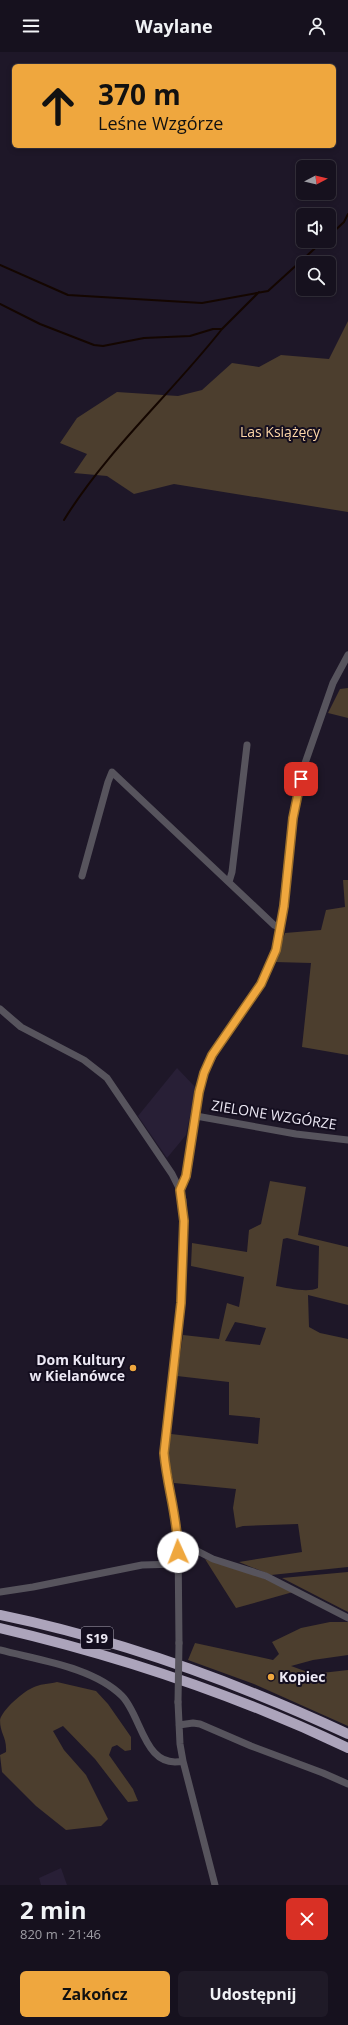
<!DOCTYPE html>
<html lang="pl">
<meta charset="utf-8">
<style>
:root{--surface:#16111e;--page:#1f1a27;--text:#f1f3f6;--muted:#9e9da4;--line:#35313c;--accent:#efa73e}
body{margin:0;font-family:"Open Sans",sans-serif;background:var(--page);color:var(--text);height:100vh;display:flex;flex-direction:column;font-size:15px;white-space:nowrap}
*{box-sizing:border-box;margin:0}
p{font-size:13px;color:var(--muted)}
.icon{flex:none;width:22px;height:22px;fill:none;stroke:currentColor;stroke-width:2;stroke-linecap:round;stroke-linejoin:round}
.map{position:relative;height:1833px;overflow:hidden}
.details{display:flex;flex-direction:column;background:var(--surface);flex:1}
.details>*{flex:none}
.top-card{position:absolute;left:12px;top:12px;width:324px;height:84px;border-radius:6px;box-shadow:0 2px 6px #0003,0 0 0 1px var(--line);background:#efa73e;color:#111;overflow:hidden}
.needle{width:26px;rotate:83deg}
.controls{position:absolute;left:296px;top:108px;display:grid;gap:8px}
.controls a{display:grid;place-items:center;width:40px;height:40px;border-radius:6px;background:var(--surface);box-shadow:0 2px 6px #0003,0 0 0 1px var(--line);font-size:20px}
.pin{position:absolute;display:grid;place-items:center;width:34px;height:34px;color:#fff;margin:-17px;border-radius:8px;box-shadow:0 2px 6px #0006}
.me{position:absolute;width:44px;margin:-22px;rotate:358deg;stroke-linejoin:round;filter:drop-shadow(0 0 3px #0008)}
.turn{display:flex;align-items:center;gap:14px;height:84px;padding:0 20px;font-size:18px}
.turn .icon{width:52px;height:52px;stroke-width:2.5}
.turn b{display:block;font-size:28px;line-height:34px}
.round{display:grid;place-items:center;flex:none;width:42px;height:42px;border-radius:6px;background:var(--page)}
.headline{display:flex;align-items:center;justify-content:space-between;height:68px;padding:0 20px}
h1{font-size:24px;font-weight:700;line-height:30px}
.cta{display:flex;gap:8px;margin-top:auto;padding:8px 20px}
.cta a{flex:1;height:46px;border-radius:6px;background:var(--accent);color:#111;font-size:16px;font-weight:700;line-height:46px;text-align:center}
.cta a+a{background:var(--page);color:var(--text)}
header{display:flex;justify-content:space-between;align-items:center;height:52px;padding:0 20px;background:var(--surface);font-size:18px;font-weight:700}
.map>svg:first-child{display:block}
</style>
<header><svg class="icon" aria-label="menu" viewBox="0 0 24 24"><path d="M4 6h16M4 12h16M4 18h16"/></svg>Waylane<svg class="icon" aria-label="person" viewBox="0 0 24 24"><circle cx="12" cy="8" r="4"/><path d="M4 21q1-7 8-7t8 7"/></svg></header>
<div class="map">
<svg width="348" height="1833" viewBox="0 0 348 1833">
<rect width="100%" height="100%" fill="#1e1728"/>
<path fill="#281f36" d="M177,1016L196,1036L186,1083L167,1106L138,1064Z
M61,1816L67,1833H41L39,1826Z"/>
<path fill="#4c3e2e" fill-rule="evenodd" d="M348,269V460L174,432L134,442L107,424L74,421L87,402L60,391L77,366L117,340L178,344L202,338L232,311L259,315L281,303L329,307Z
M348,636V666L328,661L340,637Z
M343,828H348V1003L302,995L311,911L275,910L285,881L321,878L326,858L345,855Z
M270,1129L306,1135L298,1183L348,1195V1253L308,1243L309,1275L320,1281L348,1287V1515L271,1523L239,1510L302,1500L298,1472L243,1474L236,1476L233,1456L236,1437L174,1431C170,1415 165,1398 171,1382L258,1392L260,1366L229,1363V1330L177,1324L183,1283L219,1287L227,1251L239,1255L244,1225L191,1214L192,1191L247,1200L249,1178L261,1172ZM287,1186L319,1194L318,1236C308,1241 287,1236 276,1234L283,1187ZM235,1270L266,1276L260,1293L225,1289Z
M205,1507L263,1526L293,1540L236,1556Z
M348,1520V1560L282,1526Z
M330,1570H348V1603L313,1608L291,1614L313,1622L348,1618V1674L254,1632L188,1608L195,1591L273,1608L279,1602L272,1590L301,1576Z
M57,1630L96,1639L108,1652L131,1685V1698L125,1699L117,1693L112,1695L109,1703L133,1737L138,1749L128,1750L95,1707L63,1674L53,1679L64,1698L86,1723L108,1767L101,1774L66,1778L36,1754L2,1720L0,1703L6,1700C7,1685 0,1682 0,1668C2,1658 23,1640 32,1636C39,1632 49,1632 57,1630Z"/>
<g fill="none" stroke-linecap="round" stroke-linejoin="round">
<path stroke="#140600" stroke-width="2" d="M329,184L344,170L348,162
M0,213L68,243L202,251L268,239L323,189
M0,252L40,272L94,293L103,294L144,286L190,284L213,277H222L259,240
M64,468C107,398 171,342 222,277"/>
<path stroke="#57545d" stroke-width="7" d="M82,824L108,730L112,720L274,873L281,876
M229,830L232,820L247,693
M0,957L21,975L84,1008L107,1026L172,1122L180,1138L183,1148L184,1177L181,1251L164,1401L178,1489L179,1591
M196,1064L296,1082L348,1088
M180,1138L187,1124L199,1040L204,1021L221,989L261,931L276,898L280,881L288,807L298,737L303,717L333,631L348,603
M178,1489L213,1507L266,1524L348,1566
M0,1540L33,1535L142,1513L178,1512
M0,1598C38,1608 93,1615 122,1644C142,1664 144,1718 183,1709
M178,1650L180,1692L183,1709L215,1833
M179,1673L193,1671L200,1672L251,1694L323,1721L348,1732"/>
<path stroke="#aca4bb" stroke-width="10" d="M0,1563C121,1588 236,1630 348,1682
M0,1576C120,1604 237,1643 348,1696"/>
<path stroke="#57545d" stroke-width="7" d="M178,1650L179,1591"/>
</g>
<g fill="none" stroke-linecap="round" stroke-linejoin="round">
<g stroke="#9b6d28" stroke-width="10">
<path id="route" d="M178,1500C178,1466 167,1435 164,1401L181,1251L184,1169L180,1138L186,1124L199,1040L204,1021L212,1003L261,932L276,898L284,854L293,766L301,727"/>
</g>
<use href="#route" stroke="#efa73e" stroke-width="7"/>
</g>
<g fill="#efa73e" stroke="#140e1f" stroke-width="1.5">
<circle cx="133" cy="1316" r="4"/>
<circle cx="271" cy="1625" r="4"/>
</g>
<g text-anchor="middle" stroke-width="4" stroke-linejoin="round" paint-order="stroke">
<rect fill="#140e1f" stroke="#aba7b4" stroke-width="1" x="81" y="1575" width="32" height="22" rx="3"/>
<g font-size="13" font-weight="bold" fill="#ece8f4">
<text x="97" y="1591">S19</text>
</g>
<g font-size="14" fill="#fed7a8" stroke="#140e1f">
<text x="280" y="385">Las Książęcy</text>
</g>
<g font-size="14" fill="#ece8f4" stroke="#140e1f">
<text transform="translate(274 1063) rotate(9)" y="5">ZIELONE WZGÓRZE</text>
</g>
<g font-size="14" font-weight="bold" fill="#ece8f4" stroke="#140e1f" text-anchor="end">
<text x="125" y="1313">Dom Kultury<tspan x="125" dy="16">w Kielanówce</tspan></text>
<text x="279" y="1630" text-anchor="start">Kopiec</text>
</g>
</g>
</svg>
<div class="controls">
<a><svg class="needle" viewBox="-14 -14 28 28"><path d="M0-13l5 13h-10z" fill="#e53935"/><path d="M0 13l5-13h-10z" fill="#9e9da4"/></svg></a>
<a><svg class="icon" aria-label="sound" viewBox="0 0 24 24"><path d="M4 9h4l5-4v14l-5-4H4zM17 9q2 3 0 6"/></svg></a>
<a><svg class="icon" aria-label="search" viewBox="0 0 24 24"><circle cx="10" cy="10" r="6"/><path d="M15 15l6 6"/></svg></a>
</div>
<div class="pin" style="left:301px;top:727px;background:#d93025"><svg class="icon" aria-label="arrive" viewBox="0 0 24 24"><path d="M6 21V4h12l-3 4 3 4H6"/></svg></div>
<svg class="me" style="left:178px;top:1500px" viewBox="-20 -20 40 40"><circle r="19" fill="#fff"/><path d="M0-13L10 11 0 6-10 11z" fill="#efa73e"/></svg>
<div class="top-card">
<div class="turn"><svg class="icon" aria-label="ahead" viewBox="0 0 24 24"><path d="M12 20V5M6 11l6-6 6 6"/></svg><div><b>370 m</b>Leśne Wzgórze</div></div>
</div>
</div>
<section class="details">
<div class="headline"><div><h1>2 min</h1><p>820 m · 21:46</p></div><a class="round" style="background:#d93025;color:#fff"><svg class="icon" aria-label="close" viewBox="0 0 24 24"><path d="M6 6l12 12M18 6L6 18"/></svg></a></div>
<div class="cta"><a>Zakończ</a><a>Udostępnij</a></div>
</section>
